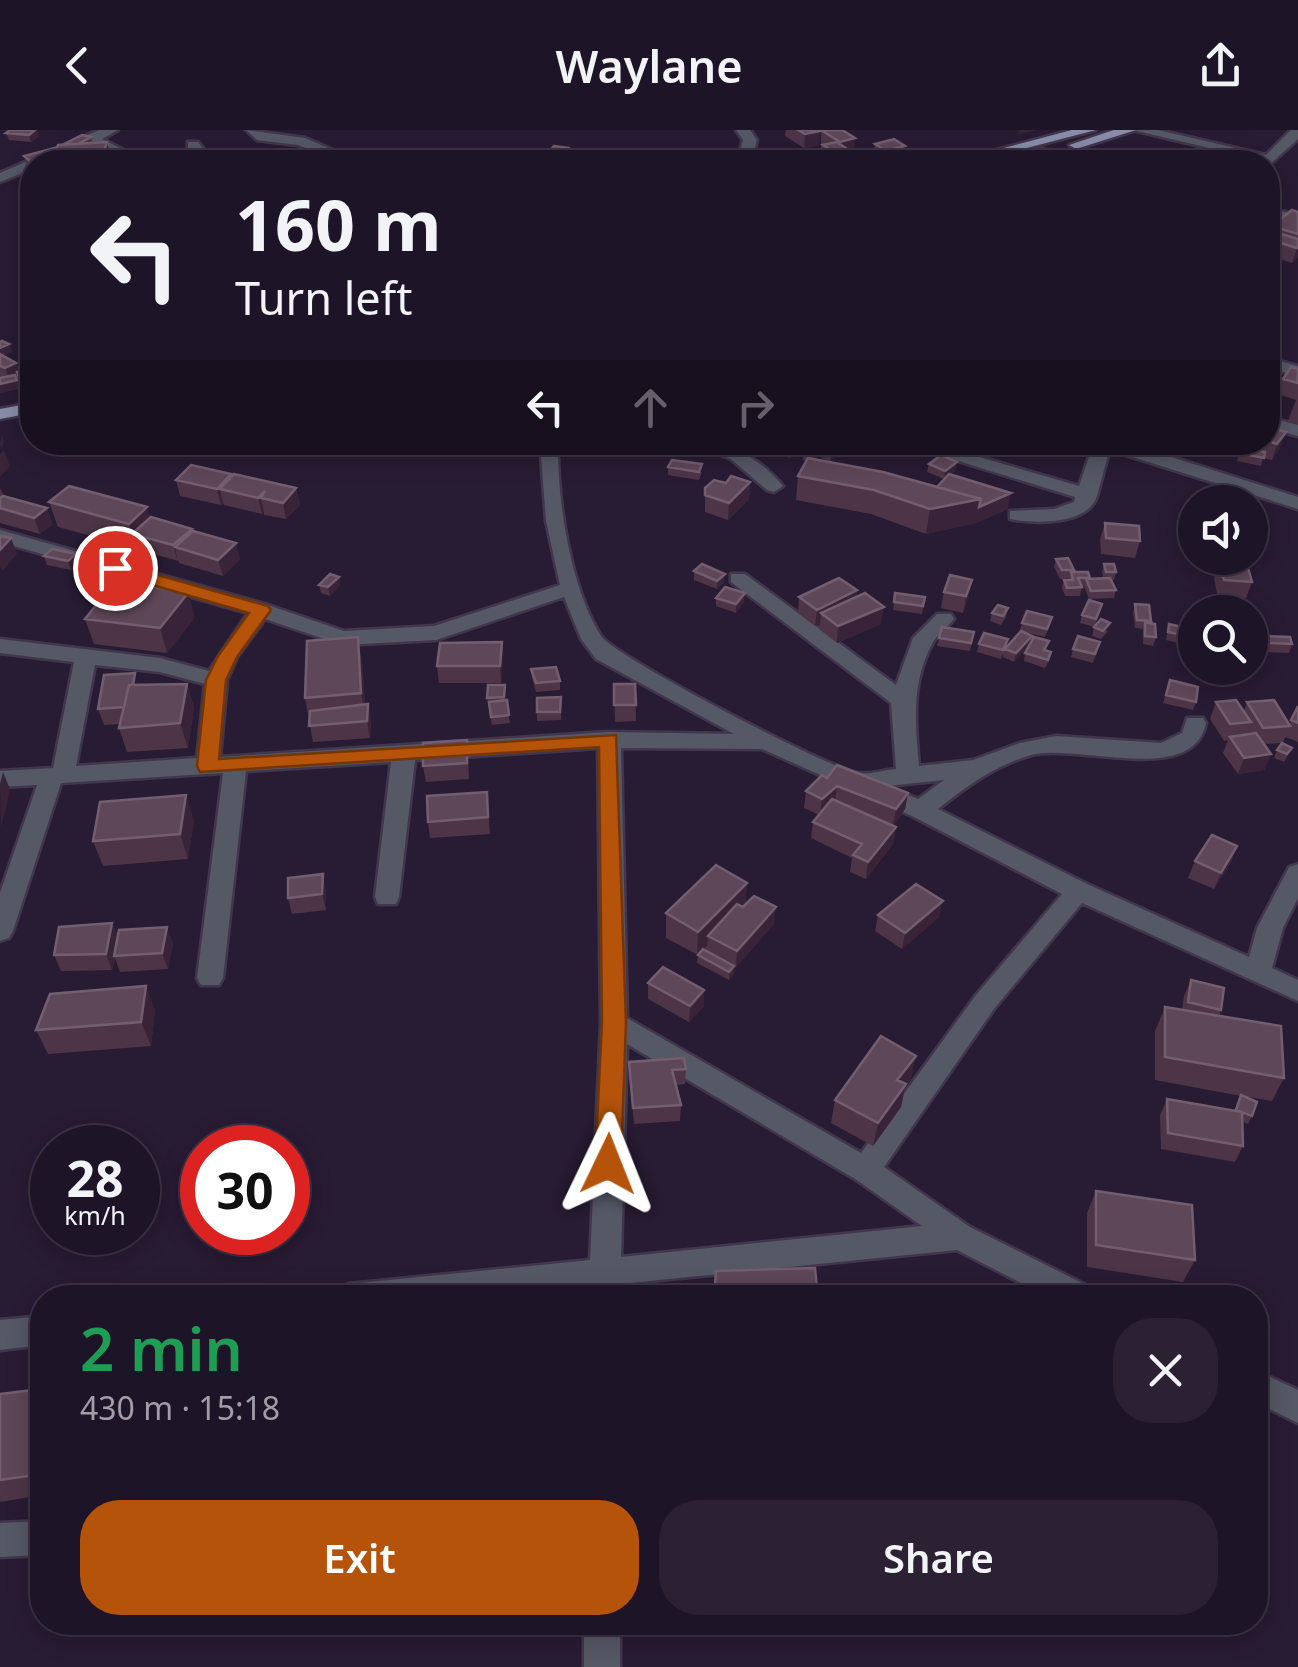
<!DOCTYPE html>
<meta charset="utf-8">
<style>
:root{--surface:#1e1427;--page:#2b2133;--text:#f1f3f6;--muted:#a19ea7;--line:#3c3344;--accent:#b45309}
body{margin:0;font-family:"Noto Sans",sans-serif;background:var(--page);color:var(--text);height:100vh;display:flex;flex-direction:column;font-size:38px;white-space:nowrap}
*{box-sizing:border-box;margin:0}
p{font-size:32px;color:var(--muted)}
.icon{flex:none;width:55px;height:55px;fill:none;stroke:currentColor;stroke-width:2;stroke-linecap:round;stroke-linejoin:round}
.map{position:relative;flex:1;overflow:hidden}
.panel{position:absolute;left:30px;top:1155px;width:1238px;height:350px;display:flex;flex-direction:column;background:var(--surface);border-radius:40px;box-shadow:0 5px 25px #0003,0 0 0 2px var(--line)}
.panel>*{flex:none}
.banner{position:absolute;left:20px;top:20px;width:1260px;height:305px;border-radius:40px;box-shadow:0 5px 25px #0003,0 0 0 2px var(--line);background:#1e1427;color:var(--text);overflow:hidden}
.buttons{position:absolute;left:1178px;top:355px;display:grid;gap:20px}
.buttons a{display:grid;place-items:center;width:90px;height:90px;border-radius:50%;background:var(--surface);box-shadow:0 5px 25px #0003,0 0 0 2px var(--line);font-size:50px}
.speed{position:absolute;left:30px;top:995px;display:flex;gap:20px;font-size:50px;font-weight:700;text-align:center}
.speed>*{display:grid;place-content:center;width:130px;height:130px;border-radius:50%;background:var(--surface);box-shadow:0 5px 25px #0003,0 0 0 2px var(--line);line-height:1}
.speed small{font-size:25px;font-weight:400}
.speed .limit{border:15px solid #d22;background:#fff;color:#111}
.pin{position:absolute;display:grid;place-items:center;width:85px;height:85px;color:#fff;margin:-42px;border:5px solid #fff;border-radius:50%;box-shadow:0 2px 10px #0007}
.me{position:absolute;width:110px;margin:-55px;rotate:2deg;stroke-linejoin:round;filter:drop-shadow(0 0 8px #0008)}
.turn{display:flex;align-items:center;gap:35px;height:210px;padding:0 50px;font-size:45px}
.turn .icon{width:130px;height:130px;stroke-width:2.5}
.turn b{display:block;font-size:70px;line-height:85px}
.lanes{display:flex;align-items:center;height:95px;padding:0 50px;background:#0003;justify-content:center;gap:50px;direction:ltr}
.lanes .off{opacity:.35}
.round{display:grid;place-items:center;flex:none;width:105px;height:105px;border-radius:40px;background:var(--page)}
.overview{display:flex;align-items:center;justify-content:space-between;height:170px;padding:0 50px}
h1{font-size:60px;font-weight:600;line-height:75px;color:#1e9e55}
.button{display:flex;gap:20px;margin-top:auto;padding:20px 50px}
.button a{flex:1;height:115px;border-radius:40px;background:var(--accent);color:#fff;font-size:40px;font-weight:600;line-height:115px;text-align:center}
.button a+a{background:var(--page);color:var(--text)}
header{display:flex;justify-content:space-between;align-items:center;height:130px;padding:0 50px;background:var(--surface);font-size:45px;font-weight:600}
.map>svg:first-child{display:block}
</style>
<header><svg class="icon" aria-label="back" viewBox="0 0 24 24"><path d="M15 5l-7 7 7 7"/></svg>Waylane<svg class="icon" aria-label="share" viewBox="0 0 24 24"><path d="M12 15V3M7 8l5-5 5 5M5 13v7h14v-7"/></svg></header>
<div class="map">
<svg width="1298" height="1537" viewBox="0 0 1298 1537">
<rect width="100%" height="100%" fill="#281b34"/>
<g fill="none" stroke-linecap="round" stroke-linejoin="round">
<g stroke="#42364e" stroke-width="5">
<path id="minor" d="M99,0H118L102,9L148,32H131L90,14L46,32H32V39L0,52V43Z
M246,0L305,8L361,32H343L298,15L257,10Z
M736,0H750L757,10L754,21L759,32H745L740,21L743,10Z
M1133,0H1158L1266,25L1291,0H1298V9L1268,36V32Z
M188,12H198L203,18L190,32H176L188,18Z
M1042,19L1082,29L1084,32H1062L1037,26V20Z
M487,21L494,25L488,32H474Z
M1268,78L1298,85V94L1268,86Z
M1268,228L1298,236V246L1268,238Z
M1268,287L1298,295V306L1268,298Z
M540,312H558C557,369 570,457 601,506C614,526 829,639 858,643C869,645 884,640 896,639L891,573L731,452V444H745L896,555L913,508L937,484H951L954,489C948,497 938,504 933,512C911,552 915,593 919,636L973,630L1020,613L1056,606L1161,613L1182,603L1187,588H1203L1206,593C1193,657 1078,613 1031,625C994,636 967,656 938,679L1087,754L1249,827L1257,798L1286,743L1289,737L1298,734V768L1283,798L1272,838L1298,850V871L1082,773L994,879L884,1037L970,1097L1092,1158L1096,1168H1050L957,1120L620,1154L619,1168H589V1157L492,1168H334L338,1158L349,1154L590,1130L601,893L598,618L415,630L399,767L396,774H378L375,767L391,632L246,641L223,848L219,855H201L197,848L223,643L61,653L13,801L9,808L0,811V763L37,655L0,657V641L53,638L74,532L0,523V509L160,528L209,541L248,483L0,412V400L268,475L344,501L434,496L560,455L546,391ZM564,467L581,509L596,529L734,604L609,602L220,627L227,550L237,527L265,489L342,515L436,510ZM95,535L160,542L205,554L197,628L76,636ZM621,618L762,619L912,686L1062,764L976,865L861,1023L627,888ZM944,650L918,669L887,656ZM627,914L855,1049L922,1096L621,1127Z
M686,312C728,312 756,324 783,356L774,362L767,360L731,329Z
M897,312H928L1079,356L1094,312H1124L1298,367V379L1110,320C1105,334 1101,353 1097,366C1088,395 1035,394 1010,389V381L1054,379L1074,372L1075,367Z
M42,1186V1215L0,1220V1190Z
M1255,1240L1298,1260V1293L1255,1272Z
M42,1391V1425L0,1427V1393Z
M584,1492H620V1537H584Z"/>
</g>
<g stroke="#42364e" stroke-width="5">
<path id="major" d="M1072,0H1096L973,32H951Z
M1114,0H1136L1076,19L1069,15Z
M32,273V283L0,289V279Z"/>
</g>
<use href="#minor" fill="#555865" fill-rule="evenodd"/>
<use href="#major" fill="#888da9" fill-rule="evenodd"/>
</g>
<path fill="#4d3547" d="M786,0H819V15L804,18L785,6Z
M821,0H842L854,22H852L855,32H826L821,29Z
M6,3L39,6L31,12L9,10Z
M91,7L93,13L107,12L112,32H32V44L28,41L24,26L56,19L64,14Z
M875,14L904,30L893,32H881L873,28Z
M548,23L568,25L562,32L548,30Z
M32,47V121L20,83Z
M1298,82V127L1292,133L1268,125V87L1278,91Z
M0,212L9,214L12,222L3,226L16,233L19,241L24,240L22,234L32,227V255L23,257L20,249L17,251L20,258L0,263Z
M1298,239V294L1288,291L1296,270L1277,264L1283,249Z
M1268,297L1280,318L1272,330L1263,328L1261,336L1237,331L1240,321L1212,312H1268Z
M756,312H808L790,328L756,317Z
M1022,312H1058L1047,326L1021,318Z
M850,316L830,331L821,328V322L814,329L937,357L944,349L927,342L929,334L956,340L949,345L1008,379L976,393L926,404L871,384L796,370L798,346L806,331L803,330V322Z
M668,337L702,342L699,350L668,345Z
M231,344L232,346L296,358L300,375L286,389L264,385V382L262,384L224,375L223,373L221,375L180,366L176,350Z
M750,352L749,369L728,390L705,382V358L726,353Z
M0,358L4,366L53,394L40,404L0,393Z
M49,372L150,387L192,399L193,401L240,429L223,446L179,433V431L137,420L136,418L58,397Z
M1105,393L1140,411L1135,428L1101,424L1100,409Z
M76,424L78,432L71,440L47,435L44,426Z
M1056,429L1074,440L1073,442L1089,449L1103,448L1102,442L1104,434L1116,442L1114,450H1112L1116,460L1114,468L1089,469L1084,456H1082L1080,466H1065L1062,458L1064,450H1069V448L1060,449L1054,437Z
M1219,432L1252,452L1246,468L1218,467L1214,449Z
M694,441L724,452L717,459L694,450Z
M339,447L340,455L330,466L321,463L319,455Z
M857,460L856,467L881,494L837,513L819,499L820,494L815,496L798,483L799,467Z
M944,462L969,466L963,483L941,478Z
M895,463L925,467L922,484L893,480Z
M716,468L744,472L736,483L716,476Z
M1102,474L1094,497L1080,493L1082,485Z
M1135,474L1151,491L1150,493L1156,507L1153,516L1143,514V499L1135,498L1133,482Z
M1008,478L1006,487L1001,495L990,491L992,483Z
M195,487L167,523L94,514L85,489Z
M1022,493L1050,495L1045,507L1020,501Z
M1169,494L1195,506L1191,516L1166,510Z
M942,497L974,502L970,521L937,516Z
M1094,497L1108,501L1101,509L1092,506Z
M1267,506L1292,514L1289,523L1266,522L1264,514Z
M502,512L503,529L501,553H439L437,536Z
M1100,512L1093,533L1071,527L1073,519Z
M979,514L1007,516L1030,514L1014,532L1003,527V524L1001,529L977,522Z
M1046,521L1049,531L1045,538L1024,531L1025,523Z
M362,531L365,575L368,574L371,591L370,608L313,612L305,568Z
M531,539L560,551V560L536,562L532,548Z
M1170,550L1196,572L1193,580L1163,573Z
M187,554L194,578L188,618L127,622L119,598L120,594L104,595L98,579L139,555Z
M614,554H635L636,591L615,592Z
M505,555V570L510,593L492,595L487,568Z
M537,568L561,575V590L537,591Z
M1216,572L1244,581L1247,572L1289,595L1298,576V612L1285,607L1283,613L1264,614L1271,624L1264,640L1238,644L1223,623L1228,610L1224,611L1210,589Z
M467,610L469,649L426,652L423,636Z
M1292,618L1284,632L1274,628L1277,620Z
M827,648L908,663L905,679L893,696L896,697L893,714L866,749L850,742L852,728L811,708L813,692L819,685L804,678L806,661Z
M487,662L490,704L430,708L428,692Z
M194,690L188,729L103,736L93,711Z
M1237,716L1231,732L1214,759L1188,748L1195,731Z
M747,753L745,775L774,794L736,837H734V844L729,850L697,833L698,825L666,808V783Z
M326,761V780L292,784L288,768Z
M878,785L939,787L902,819L875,801Z
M112,793L118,807L173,813L168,839L120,842L115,828L112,840L61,841L54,825Z
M1191,850L1221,880L1219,886L1284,948L1272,971L1243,966L1252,986L1248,994L1242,991L1243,1016L1235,1032L1161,1019L1160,985L1167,969L1234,981L1241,966L1155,950V901L1165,877L1182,880L1184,866Z
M648,853L704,860V876L689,892L648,869Z
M155,880L151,916L48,924L36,900Z
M629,932L686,939L685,954L676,955L681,975L680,991L634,994Z
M911,949L905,957L901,977L873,1016L831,993L835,970Z
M1096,1061L1195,1130L1183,1152L1087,1137V1083Z
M42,1259V1365L0,1372V1264Z"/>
<path fill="#382338" d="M35,0H37L39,6L31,12L29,5Z
M1019,0H1037L1018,5Z
M820,1L819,15L804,18L805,4Z
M855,8L854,22L838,26L840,12Z
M107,12L112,32H101Z
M905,16L904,30L885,32L886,21Z
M568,18V25L562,32V24Z
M856,25L855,32H840L841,28Z
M1298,117V127L1292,133L1297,118Z
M9,214L12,222L0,228V218Z
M16,233L22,248L17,251L20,258L0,263V254L10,252L5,238Z
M32,247V255L23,257L20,250Z
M32,295V303L25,305L22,297Z
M1286,302L1280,318L1272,330L1277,314Z
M2,304L4,312L2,320L0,314Z
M791,312H808L790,328Z
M824,312H830V315L811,333V325Z
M845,312H850V316L830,331L831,323Z
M1050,312H1058L1047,326Z
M4,320L10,336L0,347V324Z
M957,332L956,340L944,349L945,341Z
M231,344L235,360L220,359L223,373L221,375L217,359Z
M750,352L749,369L728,390L729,373Z
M296,358L300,375L286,389L283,373Z
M265,361L261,368L264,382L262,384L258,368Z
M1011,363L1008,379L976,393L979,377Z
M981,369L976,393L926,404L930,379Z
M147,377L154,402L132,404L136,418L129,394Z
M47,378L53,394L40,404L34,388Z
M192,399L196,415L175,417L178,432L173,415Z
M11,408L17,424L2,441L0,436V420Z
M236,413L240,429L223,446L218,430Z
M76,424L78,432L71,440L68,431Z
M725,444L724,452L717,459V451Z
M339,447L340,455L330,466L328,457Z
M972,450L969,466L963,483L966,466Z
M857,460L855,477L821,483L820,494L815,496L817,480Z
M188,463L195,487L167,523L160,498Z
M745,463L744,472L736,483V474Z
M884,477L881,494L837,513L838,496Z
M1032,506L1030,514L1014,532L1016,523Z
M358,507L362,531L366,588L361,563Z
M502,512L503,529L501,553L500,536Z
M187,554L194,578L188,618L180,593Z
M368,574L371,591L370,608L367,591Z
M1271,624L1264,640L1238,644L1244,628Z
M3,642L10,659L1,698L0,654Z
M837,656L835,673L820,685L822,669Z
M908,663L905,679L893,696L896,679Z
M186,665L194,690L188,729L180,704Z
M896,697L893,714L866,749L868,732Z
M1237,716L1231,732L1214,759L1221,743Z
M323,744L326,761V780L322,764Z
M747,753L745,777L708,806L707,816L697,826L698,802Z
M943,771L939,787L902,819L905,803Z
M776,777L774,794L736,837L737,821Z
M112,793L119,809L112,840L106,824Z
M167,797L173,813L168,839L162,823Z
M734,836V844L729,850V842Z
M146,856L155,880L151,916L141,892Z
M704,860V876L689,892L690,876Z
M916,926L911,949L905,957L901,977L873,1016L878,993L897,950Z"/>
<path fill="#5e4758" stroke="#735e70" stroke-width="2.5" d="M10,0H35L29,5L6,3Z
M798,0H819L820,1L805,4Z
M821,0H842L855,8L840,12Z
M82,5L91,7L78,14H64Z
M894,9L905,16L886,21L875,14Z
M107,12L101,32H38L41,23H55L58,15Z
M837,12L856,25L841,28L823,15Z
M554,16L568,18L562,24L548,23Z
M55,18L56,19L55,23H41L38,32L32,33L24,26Z
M1218,26L1238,32H1208Z
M1078,29L1082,32H1053Z
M32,47V93L24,94L28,82L20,83Z
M1292,80L1298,82V104L1268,95V87L1278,91Z
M1268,100L1298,109V117L1297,118L1268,109Z
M2,211L9,214L0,218V212Z
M0,224L16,233L5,238L0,236Z
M26,226L32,227V234H22Z
M1291,237L1298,239V253L1283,249Z
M32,239V247L20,250L17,242Z
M15,245L17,250L0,254V248Z
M32,289V295L22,297L21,292Z
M1268,297L1286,302L1277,314L1268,311Z
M812,312H824L811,325L803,322Z
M831,312H845L831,323L822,320Z
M1241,317L1265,322L1264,328L1239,323Z
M941,325L957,332L945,341L929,334Z
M808,328L883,342L981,369L930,379L874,360L798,346Z
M672,330L702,334L699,342L668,337Z
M191,335L231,344L217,359L176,350Z
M234,344L296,358L283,373L261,368L265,361L258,368L220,359Z
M949,344L1011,363L979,377L981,369L937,357Z
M731,346L750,352L729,373L705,365V358L714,350L726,353Z
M69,356L147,377L129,394L49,372Z
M3,366L47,378L34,388L0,378V368Z
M151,387L192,399L173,415L132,404Z
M1105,393L1139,396L1140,411L1106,408Z
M193,401L236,413L218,430L175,417Z
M0,406L11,408L0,420Z
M52,419L76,424L68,431L44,426Z
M1068,428L1074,440H1062L1056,429Z
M1219,432L1247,434L1252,452L1224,450Z
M702,434L725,444L717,451L694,441Z
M1104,434H1114L1116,442H1106Z
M1071,442H1088L1090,448H1078L1082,457L1067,458L1064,450H1073Z
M330,444L339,447L328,457L319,455Z
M950,445L972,450L966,466L944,462Z
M839,448L857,460L817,480L799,467Z
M1110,448L1116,460L1091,461L1086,449Z
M116,450L188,463L160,498L85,489Z
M725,457L745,463L736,474L716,468Z
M865,463L884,477L838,496L821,483Z
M895,463L925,467L923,476L894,472Z
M1089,470L1102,474L1096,489L1082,485Z
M1135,474L1149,475L1151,491L1137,490Z
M998,475L1008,478L1003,486L992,483Z
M1027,481L1052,487L1047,499L1022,493Z
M1101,489L1110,493L1103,501L1094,497Z
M1145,492L1155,494L1156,507L1145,506Z
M1169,494L1195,500V504L1193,507L1168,502Z
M942,497L974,502L971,513L939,508Z
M1021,501L1032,506L1016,523L1005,519Z
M984,503L1008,509L1003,520L979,514Z
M1078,506L1100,512L1095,524L1073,519Z
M1267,506L1290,507L1292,514L1269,513Z
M358,507L361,563L305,568L307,511Z
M1034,507L1049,511L1044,520L1051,522L1048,530L1025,523Z
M502,512L500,536H437L440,513Z
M556,537L560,551L536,553L531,539Z
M135,543L133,555H129L124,577L98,579L104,545Z
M1170,550L1198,557L1196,572L1166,565Z
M187,554L180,593L119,598L129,555Z
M614,554H635L636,575H614Z
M488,555H505L504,567L487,568Z
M561,567L560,582H537V568Z
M507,570L509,585L491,587L489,572Z
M1236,570L1251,592L1230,594L1216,572Z
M1274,570L1290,596L1263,598L1247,572Z
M368,574L367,591L309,596L310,581Z
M1298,576V593L1291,590Z
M1256,603L1271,624L1244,628L1230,607Z
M467,610V633L423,636V613Z
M1282,613L1292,618L1287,624L1277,620Z
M837,635L908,663L896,679L837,656L822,669L806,661L822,645L827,648Z
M487,662L488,687L428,692L427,666Z
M186,665L180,704L93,711L100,672Z
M832,669L896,697L868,732L853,725L862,714L813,692Z
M1212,705L1237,716L1221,743L1195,731Z
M716,735L747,753L698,802L666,783Z
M323,744L322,764L288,768V748Z
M916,754L943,771L905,803L878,785Z
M754,766L776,777L737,821L708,806L737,774L743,777Z
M112,793L106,824L54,825L59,797Z
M167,797L162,823L114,826L119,800Z
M703,819L734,836L729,842L698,825Z
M663,837L704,860L690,876L648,853Z
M1191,850L1224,858L1221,880L1188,872Z
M146,856L141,892L36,900L50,864Z
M1165,877L1281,896L1284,948L1165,927Z
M881,906L916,926L897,950L906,954L878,993L835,970Z
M684,928L686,939L672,940L681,975L633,978L629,932Z
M1241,965L1257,972L1252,986L1236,980Z
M1167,969L1242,982L1243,1016L1168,1003Z
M1096,1061L1192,1075L1195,1130L1096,1115Z
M815,1138L818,1168H714L716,1141Z
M42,1259V1344L0,1350V1264Z"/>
<path fill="#b45309" stroke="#753606" stroke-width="2.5" d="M115,433L268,476L271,480L237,527L226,550L219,629L616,605L626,893L621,1034L618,1042L608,1045L599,1042L595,1034L602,893L599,617L200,642L197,636L206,550L218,526L249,483L108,442V435Z"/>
</svg>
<div class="buttons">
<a><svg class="icon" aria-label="sound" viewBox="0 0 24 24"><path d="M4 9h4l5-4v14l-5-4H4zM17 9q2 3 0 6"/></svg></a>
<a><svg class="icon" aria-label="search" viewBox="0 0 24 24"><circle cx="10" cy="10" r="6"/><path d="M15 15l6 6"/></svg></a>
</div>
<div class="speed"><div>28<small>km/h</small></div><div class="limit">30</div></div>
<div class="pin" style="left:115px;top:438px;background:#d93025"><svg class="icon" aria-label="arrive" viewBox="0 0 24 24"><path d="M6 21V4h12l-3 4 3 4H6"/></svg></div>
<svg class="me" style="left:608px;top:1034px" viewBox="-20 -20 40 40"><path d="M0-17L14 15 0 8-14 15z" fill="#b45309" stroke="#fff" stroke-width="4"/></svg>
<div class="banner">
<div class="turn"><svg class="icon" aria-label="left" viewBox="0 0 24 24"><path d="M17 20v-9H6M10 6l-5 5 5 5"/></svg><div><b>160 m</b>Turn left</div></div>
<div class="lanes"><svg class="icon" aria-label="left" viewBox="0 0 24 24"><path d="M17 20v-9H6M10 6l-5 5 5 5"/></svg><svg class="icon off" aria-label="ahead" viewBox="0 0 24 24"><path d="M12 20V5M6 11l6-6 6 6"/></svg><svg class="icon off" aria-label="right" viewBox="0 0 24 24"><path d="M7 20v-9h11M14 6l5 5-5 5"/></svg></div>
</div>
<section class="panel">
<div class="overview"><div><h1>2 min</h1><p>430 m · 15:18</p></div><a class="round"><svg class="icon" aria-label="close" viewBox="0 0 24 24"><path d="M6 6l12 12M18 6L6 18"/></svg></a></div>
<div class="button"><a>Exit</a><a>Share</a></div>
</section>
</div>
